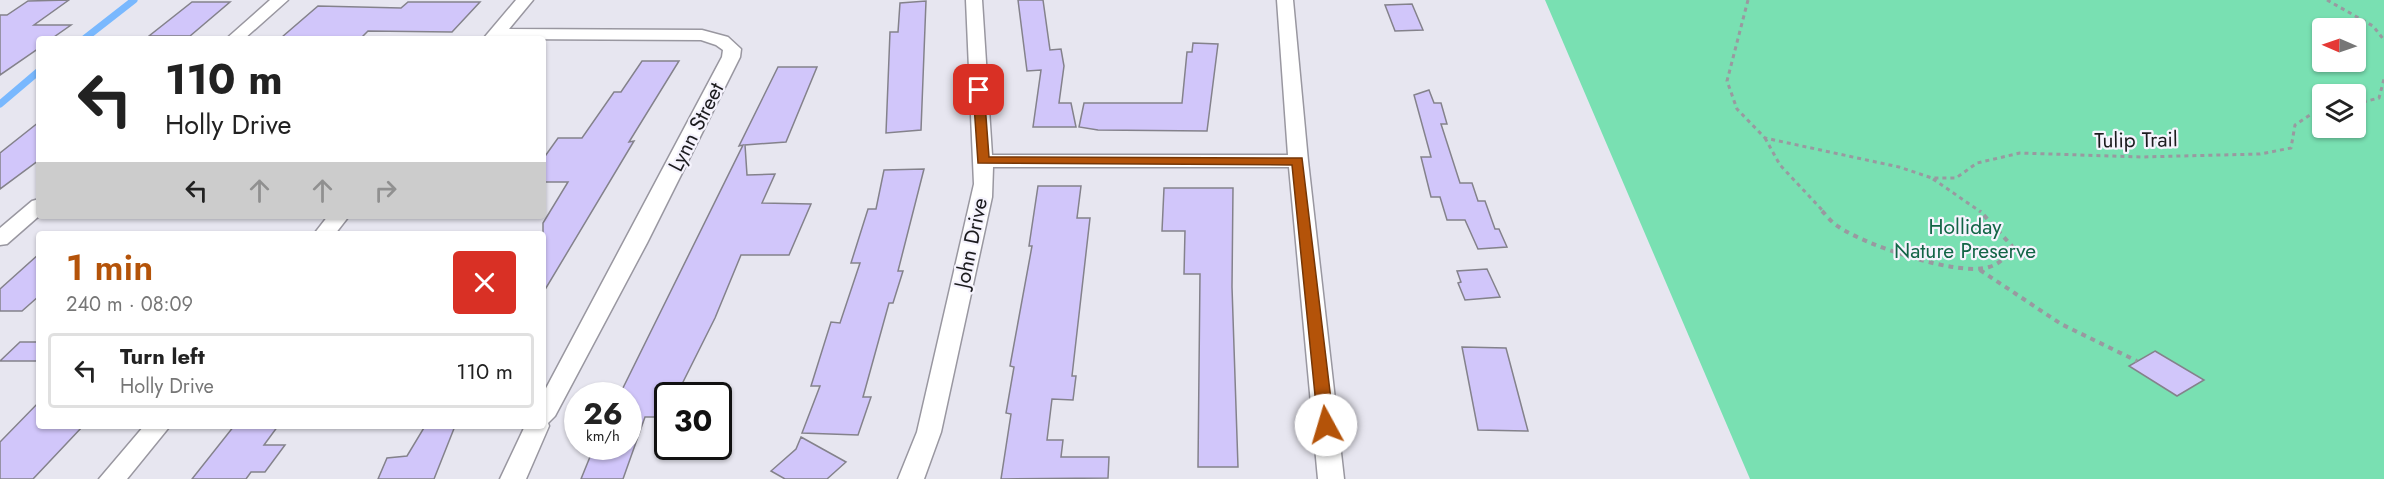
<!DOCTYPE html>
<meta charset="utf-8">
<style>
:root{--surface:#fff;--page:#f2f2f2;--text:#222;--muted:#767676;--line:#e0e0e0;--accent:#b45309}
body{margin:0;font-family:Jost,sans-serif;background:var(--page);color:var(--text);height:100vh;display:flex;flex-direction:column;font-size:22px;white-space:nowrap}
*{box-sizing:border-box;margin:0}
p{font-size:20px;color:var(--muted)}
.icon{flex:none;width:33px;height:33px;fill:none;stroke:currentColor;stroke-width:2;stroke-linecap:round;stroke-linejoin:round}
.map{position:relative;flex:1;overflow:hidden}
.side{position:absolute;left:36px;top:231px;width:510px;height:198px;display:flex;flex-direction:column;background:var(--surface);border-radius:6px;box-shadow:0 2px 4px #0004}
.side>*{flex:none}
.guide{position:absolute;left:36px;top:36px;width:510px;height:183px;border-radius:6px;box-shadow:0 2px 4px #0004;background:#fff;color:var(--text);overflow:hidden}
.needle{width:39px;rotate:272deg}
.tools{position:absolute;left:2312px;top:18px;display:grid;gap:12px}
.tools a{display:grid;place-items:center;width:54px;height:54px;border-radius:6px;background:var(--surface);box-shadow:0 2px 4px #0004;font-size:30px}
.speed{position:absolute;left:564px;top:382px;display:flex;gap:12px;font-size:30px;font-weight:700;text-align:center}
.speed>*{display:grid;place-content:center;width:78px;height:78px;border-radius:50%;background:var(--surface);box-shadow:0 2px 4px #0004;line-height:1}
.speed small{font-size:15px;font-weight:400}
.speed .limit{border:3px solid #111;border-radius:9px;background:#fff;color:#111}
.pin{position:absolute;display:grid;place-items:center;width:51px;height:51px;color:#fff;margin:-26px;border-radius:12px;box-shadow:0 3px 9px #0006}
.me{position:absolute;width:66px;margin:-33px;rotate:354deg;stroke-linejoin:round;filter:drop-shadow(0 0 4px #0008)}
.turn{display:flex;align-items:center;gap:21px;height:126px;padding:0 30px;font-size:27px}
.turn .icon{width:78px;height:78px;stroke-width:2.5}
.turn b{display:block;font-size:42px;line-height:51px}
.lanes{display:flex;align-items:center;height:57px;padding:0 30px;background:#0003;justify-content:center;gap:30px;direction:ltr}
.lanes .off{opacity:.35}
.round{display:grid;place-items:center;flex:none;width:63px;height:63px;border-radius:6px;background:var(--page)}
.headline{display:flex;align-items:center;justify-content:space-between;height:102px;padding:0 30px}
h1{font-size:36px;font-weight:600;line-height:45px;color:var(--accent)}
ul{padding:0;list-style:none}
li{display:flex;align-items:center;gap:18px;height:75px;margin:0 12px 9px;padding:0 18px;border:3px solid var(--line);border-radius:6px}
li div{flex:1}
li b{display:block;font-size:22px}
li em{font-style:normal}
.map>svg:first-child{display:block}
</style>
<div class="map">
<svg width="2384" height="479" viewBox="0 0 2384 479">
<rect width="100%" height="100%" fill="#e7e6f0"/>
<path fill="#79e0b2" fill-rule="evenodd" d="M1545,0H2384V479H1750ZM2322,28H2355V62H2322ZM2322,94H2355V128H2322Z"/>
<g fill="none" stroke-linecap="round" stroke-linejoin="round">
<path stroke="#79b8fe" stroke-width="7" d="M84,39L134,0
M0,104L39,71"/>
</g>
<path fill="#d1c6fa" stroke="#84828b" stroke-width="1.5" d="M69,0L34,25H71L51,39H39V48L0,75V15H7L28,1Z
M1018,0H1043L1050,50L1061,49L1064,66L1059,103H1071L1076,127H1033L1041,70L1027,71Z
M926,1L921,130L886,133L890,32H898L900,3Z
M192,2H230L190,36H149Z
M408,2H480L452,32L368,31L361,38L282,37L318,6L401,8Z
M1412,4L1423,30L1395,31L1385,5Z
M1193,43L1218,44L1207,131L1098,130L1079,127L1084,103H1182L1187,52H1192Z
M642,61H679L629,142L634,141L543,293V223L568,182H543V159L558,138H582L614,92H621Z
M778,67H817L786,142L745,145L747,175L775,174L762,203L811,204L789,255H741L715,318L676,396H668V417H645L623,479H581L594,447H628V396H619L743,145L739,146Z
M1429,90L1434,103H1441L1447,124H1441L1460,183H1472L1478,201H1485L1495,229H1499L1507,247L1478,249L1465,220H1447L1440,197H1431L1421,157H1431L1414,95Z
M39,122V160L0,189V153Z
M924,169L898,271H903L893,303H889L863,397H871L858,435L802,433L820,386H811L831,322L840,323L860,263H851L868,209H876L884,170Z
M1038,186H1081L1077,218H1090L1072,376H1076L1073,400L1052,399L1047,440H1063L1061,457H1109L1108,478L1001,479L1011,414L1006,413L1014,367L1010,366L1032,246H1029Z
M1164,188H1233L1232,287L1238,467H1198L1200,274H1184L1185,231H1162Z
M39,254V296L22,311H0V289Z
M1487,269L1500,297L1465,300L1458,283L1461,282L1457,271Z
M20,342H39V361H0Z
M1462,347L1506,348L1528,431L1478,430Z
M2155,351L2204,380L2177,396L2129,366Z
M39,402V426H83L33,479H0V442Z
M234,426H278L264,445H285L265,472H251L246,479H192Z
M425,426H455L434,479H378L387,458L407,456Z
M801,437L846,462L827,479H785L771,471L796,449Z"/>
<g fill="none" stroke-linecap="round" stroke-linejoin="round">
<g stroke="#9997a0" stroke-width="3">
<path id="street" d="M270,0H288L244,39H226Z
M516,0H533L509,29L702,30L728,37L741,49L740,57L647,243L555,416L548,423L549,426L526,479H500L525,426H543V394L722,57L723,50L716,45L701,40L483,39Z
M966,0H982L992,155H1288L1277,0H1293L1308,161L1344,479H1318L1289,167H993L992,197L941,432L924,479H898L917,432L974,184Z
M39,199V216L7,244L0,245V228L32,201Z
M328,216H349L335,234H314Z
M144,426H170L127,479H99Z"/>
</g>
<path stroke="#9999a0" stroke-width="3" stroke-dasharray="4 4" stroke-linecap="butt" d="M1748,0L1727,81L1737,109L1765,138L1899,167L1932,178H1956L1977,163L2020,153L2141,157L2260,154L2291,148L2295,125L2322,107
M2327,0L2373,26L2384,40
M2355,104L2379,98L2384,79
M1765,138L1780,165L1824,212
M1933,179L1981,212"/>
<path stroke="#9999a0" stroke-width="4" stroke-dasharray="5 5" stroke-linecap="butt" d="M1822,211C1827,216 1832,223 1839,227C1865,245 1958,277 1989,267C2000,264 2007,256 2012,246L1980,211
M1980,270L2061,324L2137,361"/>
<use href="#street" fill="#fff" fill-rule="evenodd"/>
</g>
<path fill="#b45309" stroke="#753606" stroke-width="1.5" d="M979,86L984,90L989,157L1302,158L1334,425L1331,429L1326,431L1318,425L1292,165L978,163L973,90Z"/>
<g text-anchor="middle" stroke-width="4.5" stroke-linejoin="round" paint-order="stroke">
<g font-size="21" fill="#1b1b1e" stroke="#f5f3fd">
<text transform="translate(696 127) rotate(-63)" y="7">Lynn Street</text>
<text transform="translate(2136 140) rotate(-1)" y="7">Tulip Trail</text>
<text transform="translate(971 243) rotate(-78)" y="7">John Drive</text>
</g>
<g font-size="21" fill="#126546" stroke="#f5f3fd">
<text x="1965" y="234">Holliday<tspan x="1965" dy="24">Nature Preserve</tspan></text>
</g>
</g>
</svg>
<div class="tools">
<a><svg class="needle" viewBox="-14 -14 28 28"><path d="M0-13l5 13h-10z" fill="#e53935"/><path d="M0 13l5-13h-10z" fill="#767676"/></svg></a>
<a><svg class="icon" aria-label="layers" viewBox="0 0 24 24"><path d="M12 4l9 5-9 5-9-5zM3 14l9 5 9-5"/></svg></a>
</div>
<div class="speed"><div>26<small>km/h</small></div><div class="limit">30</div></div>
<div class="pin" style="left:979px;top:90px;background:#d93025"><svg class="icon" aria-label="arrive" viewBox="0 0 24 24"><path d="M6 21V4h12l-3 4 3 4H6"/></svg></div>
<svg class="me" style="left:1326px;top:425px" viewBox="-20 -20 40 40"><circle r="19" fill="#fff"/><path d="M0-13L10 11 0 6-10 11z" fill="#b45309"/></svg>
<div class="guide">
<div class="turn"><svg class="icon" aria-label="left" viewBox="0 0 24 24"><path d="M17 20v-9H6M10 6l-5 5 5 5"/></svg><div><b>110 m</b>Holly Drive</div></div>
<div class="lanes"><svg class="icon" aria-label="left" viewBox="0 0 24 24"><path d="M17 20v-9H6M10 6l-5 5 5 5"/></svg><svg class="icon off" aria-label="ahead" viewBox="0 0 24 24"><path d="M12 20V5M6 11l6-6 6 6"/></svg><svg class="icon off" aria-label="ahead" viewBox="0 0 24 24"><path d="M12 20V5M6 11l6-6 6 6"/></svg><svg class="icon off" aria-label="right" viewBox="0 0 24 24"><path d="M7 20v-9h11M14 6l5 5-5 5"/></svg></div>
</div>
<section class="side">
<div class="headline"><div><h1>1 min</h1><p>240 m · 08:09</p></div><a class="round" style="background:#d93025;color:#fff"><svg class="icon" aria-label="close" viewBox="0 0 24 24"><path d="M6 6l12 12M18 6L6 18"/></svg></a></div>
<ul>
<li><svg class="icon" aria-label="left" viewBox="0 0 24 24"><path d="M17 20v-9H6M10 6l-5 5 5 5"/></svg><div><b>Turn left</b><p>Holly Drive</p></div><em>110 m</em></li>
</ul>
</section>
</div>
